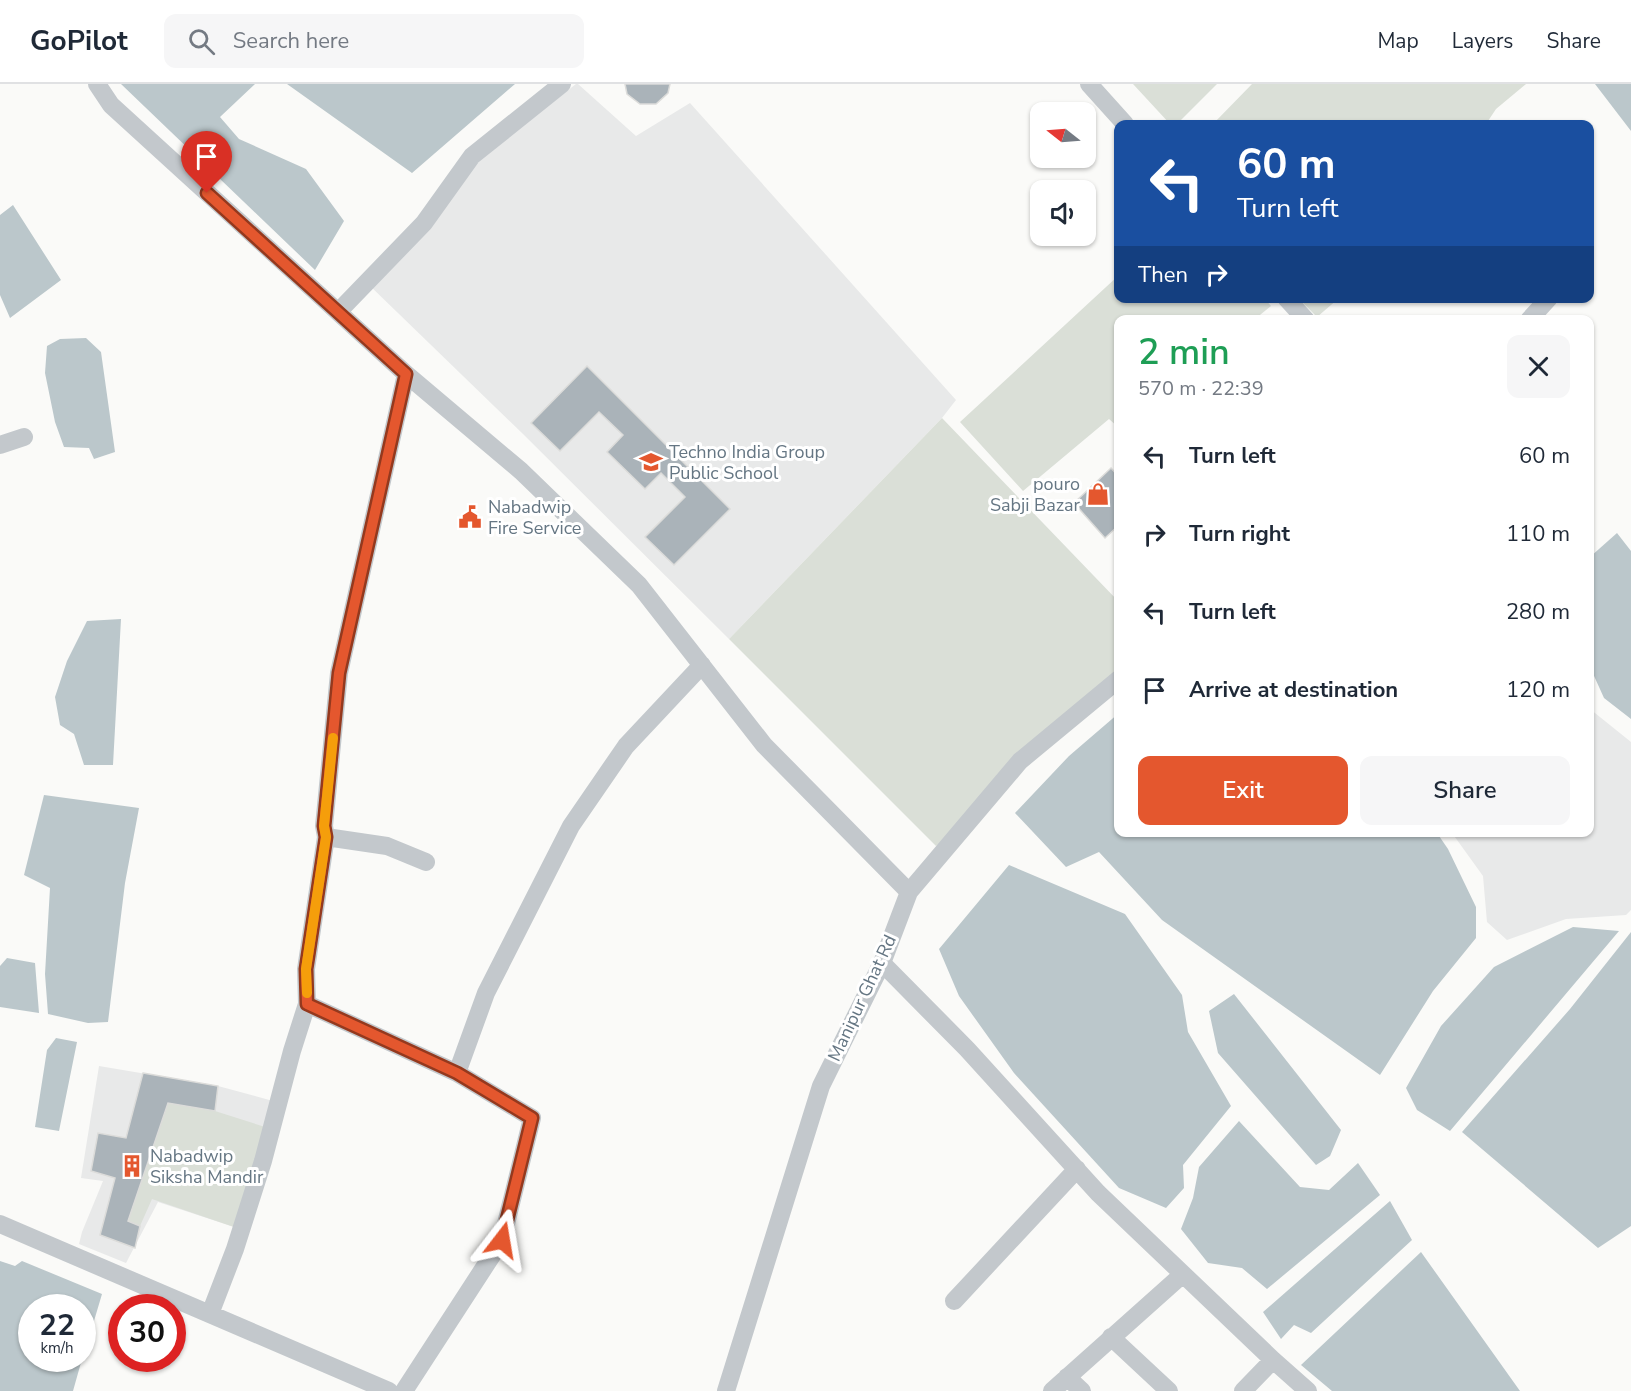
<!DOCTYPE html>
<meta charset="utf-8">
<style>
:root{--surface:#fff;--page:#f6f6f7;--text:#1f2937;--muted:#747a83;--line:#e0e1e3;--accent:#e4572e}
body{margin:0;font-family:"Nunito Sans",sans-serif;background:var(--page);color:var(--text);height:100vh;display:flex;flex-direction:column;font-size:22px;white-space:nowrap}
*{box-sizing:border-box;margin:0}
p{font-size:20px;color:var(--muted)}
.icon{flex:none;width:33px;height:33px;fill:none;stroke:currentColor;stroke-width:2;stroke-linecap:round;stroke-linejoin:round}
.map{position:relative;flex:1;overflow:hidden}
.drawer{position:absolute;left:1114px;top:231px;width:480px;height:522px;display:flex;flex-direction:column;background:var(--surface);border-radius:12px;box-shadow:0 2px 4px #0004}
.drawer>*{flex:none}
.banner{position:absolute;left:1114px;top:36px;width:480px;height:183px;border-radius:12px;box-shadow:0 2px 4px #0004;background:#1a4fa0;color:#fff;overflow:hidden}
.needle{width:39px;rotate:287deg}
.tools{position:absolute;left:1030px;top:18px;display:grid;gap:12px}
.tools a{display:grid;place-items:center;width:66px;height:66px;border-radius:12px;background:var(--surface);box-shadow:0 2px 4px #0004;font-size:30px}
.speed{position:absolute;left:18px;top:1210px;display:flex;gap:12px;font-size:30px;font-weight:700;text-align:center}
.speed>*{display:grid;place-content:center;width:78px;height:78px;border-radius:50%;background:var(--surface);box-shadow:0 2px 4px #0004;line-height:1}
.speed small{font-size:15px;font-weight:400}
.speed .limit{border:9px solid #d22;background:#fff;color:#111}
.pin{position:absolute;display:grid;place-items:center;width:51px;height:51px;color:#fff;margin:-62px -26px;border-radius:50% 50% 50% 0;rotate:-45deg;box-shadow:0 0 6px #0007}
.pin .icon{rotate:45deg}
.me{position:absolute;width:66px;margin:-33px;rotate:14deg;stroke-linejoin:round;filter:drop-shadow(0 0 4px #0008)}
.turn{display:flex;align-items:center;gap:21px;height:126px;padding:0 24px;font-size:27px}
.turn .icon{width:78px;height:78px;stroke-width:2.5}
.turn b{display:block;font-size:42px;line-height:51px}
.then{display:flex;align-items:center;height:57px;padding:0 24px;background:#0003;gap:12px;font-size:22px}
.round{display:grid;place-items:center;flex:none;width:63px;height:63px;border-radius:12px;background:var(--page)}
.head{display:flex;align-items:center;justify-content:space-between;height:102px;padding:0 24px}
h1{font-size:36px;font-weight:600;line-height:45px;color:#1e9e55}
.button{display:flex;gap:12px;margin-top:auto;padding:12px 24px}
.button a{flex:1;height:69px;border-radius:12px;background:var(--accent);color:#fff;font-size:24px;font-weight:600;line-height:69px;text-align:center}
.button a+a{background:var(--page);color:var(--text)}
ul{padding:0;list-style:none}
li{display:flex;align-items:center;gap:18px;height:78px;padding:0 24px}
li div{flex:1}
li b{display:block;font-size:22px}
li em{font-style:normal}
header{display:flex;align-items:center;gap:36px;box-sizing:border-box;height:84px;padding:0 30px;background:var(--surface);border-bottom:2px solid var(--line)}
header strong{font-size:28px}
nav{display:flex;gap:33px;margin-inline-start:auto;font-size:21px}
.search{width:420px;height:54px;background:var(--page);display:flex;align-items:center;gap:15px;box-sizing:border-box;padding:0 21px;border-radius:12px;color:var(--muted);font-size:22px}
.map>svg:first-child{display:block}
</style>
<header>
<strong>GoPilot</strong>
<div class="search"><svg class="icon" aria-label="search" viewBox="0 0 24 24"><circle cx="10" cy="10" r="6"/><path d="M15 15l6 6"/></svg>Search here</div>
<nav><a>Map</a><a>Layers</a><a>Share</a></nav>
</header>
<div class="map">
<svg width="1631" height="1307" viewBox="0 0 1631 1307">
<rect width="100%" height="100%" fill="#fafaf8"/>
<path fill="#e8e9e9" d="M576,0H578L636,52L690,19L956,316L942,334L729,555L522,349L367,199L472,72L553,18Z
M1590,625L1631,658V826L1626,831L1566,835L1507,856L1487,838L1483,792L1452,749L1590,748Z
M99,982L218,1002L273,1017L234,1143L158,1118L126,1179L79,1160L82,1148L103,1097L81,1094Z"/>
<path fill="#dadfd7" d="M1133,0H1217L1177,40H1170Z
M1252,0H1526L1496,25L1486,40H1213Z
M1119,191V214H1264L1271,222L1255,235L1119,236V344L1109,335L1023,407L960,338Z
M1299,215H1338L1317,233Z
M942,334L1119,518V595L1020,677L970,738L936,762L729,555Z
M168,1019L215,1027L265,1043L234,1143L152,1115L140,1142L128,1137Z"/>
<path fill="#bbc7cb" d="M121,0H255L220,33L239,55L306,85L344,137L315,186Z
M287,0H515L412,89Z
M1595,0H1631V47Z
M13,121L61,196L10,234L0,211V131Z
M86,254L101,268L115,368L94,375L89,364L64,363L55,338L45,289L47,262L60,255Z
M1617,449L1631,467V635L1604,614L1590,583V473Z
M121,535L113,681H84L74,650L60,641L55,613L67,577L87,537Z
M1119,629V748L1437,749L1448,765L1476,823V854L1433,907L1380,991L1162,836L1099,768L1066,783L1015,729L1069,672Z
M44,711L139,724L125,799L108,938L88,939L48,930L45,890L50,804L24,791Z
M1009,781L1125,830L1182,911L1188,948L1231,1022L1183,1081L1184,1104L1166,1124L1119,1104L1014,989L959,912L939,865Z
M1573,843L1619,847L1450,1047L1417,1026L1406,1004L1441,942L1494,883Z
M1631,848V1142L1598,1164L1462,1048L1570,925Z
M7,874L35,879L39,929L0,923V882Z
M1234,910L1341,1046L1330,1072L1316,1081L1218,969L1209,927Z
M56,954L77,958L59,1047L35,1043L47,966Z
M1239,1037L1300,1103L1329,1106L1358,1079L1380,1111L1267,1205L1242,1184L1208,1179L1181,1145L1193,1114L1199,1083Z
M1390,1117L1412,1156L1311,1249L1294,1241L1281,1255L1263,1228Z
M1421,1168L1520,1307H1332L1301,1281Z
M0,1177L15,1182L22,1177L102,1210L83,1274L82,1224H32V1275H82L73,1307H0Z"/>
<path fill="#aab3b9" stroke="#dcdcda" stroke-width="1.5" d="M625,0H670L668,9L656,20H640L627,10Z
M587,282L730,425L674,481L645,453L685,413L661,389L645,405L607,368L623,351L599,328L560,367L531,339Z
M1111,384L1119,393V441L1105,454L1074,419Z
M143,989L218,1002L215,1027L168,1019L128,1137L140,1142L135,1164L100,1151L115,1094L91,1087L98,1049L126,1054Z"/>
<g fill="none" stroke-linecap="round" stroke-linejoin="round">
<path stroke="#c3c8cc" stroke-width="18" d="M97,0L111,21L406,290L521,387L639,501L764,661L909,808
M1089,0L1125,40
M1286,214L1306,236
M339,227L424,139L472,72L562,0
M1529,236L1549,214
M0,361L24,353
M326,753L387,762L426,778
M882,879L967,965L1098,1109L1273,1276L1308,1307
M307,920L457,989L532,1034L502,1156L404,1307
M457,989L486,909L571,742L626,662L702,581
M0,1140L389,1307
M954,1217L1077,1085
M210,1230L235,1165L263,1077L292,967L307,920L306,885L326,753L324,742L339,589L406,290
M1111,1253L1169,1307
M1067,1293L1082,1307
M726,1307L821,1002L882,879L909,808L1020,677L1119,595
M1052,1307L1183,1190
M1243,1307L1273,1276"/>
</g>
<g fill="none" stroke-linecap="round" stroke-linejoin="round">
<g stroke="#94391e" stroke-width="15">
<path id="route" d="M207,109L406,290L339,589L324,742L326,753L306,885L307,920L457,989L532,1034L502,1156"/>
</g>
<use href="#route" stroke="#e4572e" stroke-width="10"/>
<path stroke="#f59e0b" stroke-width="10" d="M307,909L306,885L326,753L324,742L333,654"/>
</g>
<defs>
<g id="school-bare" transform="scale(1.8)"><path d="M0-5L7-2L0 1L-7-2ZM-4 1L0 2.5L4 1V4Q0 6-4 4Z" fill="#e4572e" stroke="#fff" stroke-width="2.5" paint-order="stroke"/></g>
<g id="shop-bare" transform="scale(1.8)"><path d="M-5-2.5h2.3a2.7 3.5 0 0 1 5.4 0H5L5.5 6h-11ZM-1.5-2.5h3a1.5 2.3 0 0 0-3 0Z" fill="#e4572e" stroke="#fff" stroke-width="2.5" paint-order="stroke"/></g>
<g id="civic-bare" transform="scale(1.8)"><path d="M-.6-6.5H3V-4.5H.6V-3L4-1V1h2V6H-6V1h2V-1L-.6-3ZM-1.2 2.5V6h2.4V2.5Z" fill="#e4572e" stroke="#fff" stroke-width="2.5" paint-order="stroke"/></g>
<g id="building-bare" transform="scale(1.8)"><path d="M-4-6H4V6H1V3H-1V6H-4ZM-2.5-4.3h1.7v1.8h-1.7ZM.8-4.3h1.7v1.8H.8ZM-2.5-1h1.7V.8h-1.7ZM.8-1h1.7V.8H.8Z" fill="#e4572e" stroke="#fff" stroke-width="2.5" paint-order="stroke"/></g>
</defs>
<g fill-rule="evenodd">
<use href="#school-bare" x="651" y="378"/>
<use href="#shop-bare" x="1098" y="410"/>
<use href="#civic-bare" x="470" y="433"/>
<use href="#building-bare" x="132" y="1082"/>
</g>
<g text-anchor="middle" stroke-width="6" stroke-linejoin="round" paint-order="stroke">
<g font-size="18" fill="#657683" stroke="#fff" text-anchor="start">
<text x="669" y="374">Techno India Group<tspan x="669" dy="21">Public School</tspan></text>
<text x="1080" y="406" text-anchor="end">pouro<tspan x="1080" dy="21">Sabji Bazar</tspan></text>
<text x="488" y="429">Nabadwip<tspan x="488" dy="21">Fire Service</tspan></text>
<text x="150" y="1078">Nabadwip<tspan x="150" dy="21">Siksha Mandir</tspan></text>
</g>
<g font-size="18" fill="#657683" stroke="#fff">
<text transform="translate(862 914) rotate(-65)" y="6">Manipur Ghat Rd</text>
</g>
</g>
</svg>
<div class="tools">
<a><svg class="needle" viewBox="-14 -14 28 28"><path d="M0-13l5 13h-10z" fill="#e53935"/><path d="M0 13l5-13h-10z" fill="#747a83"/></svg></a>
<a><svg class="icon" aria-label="sound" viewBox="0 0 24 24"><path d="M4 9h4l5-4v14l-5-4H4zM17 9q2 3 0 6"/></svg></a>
</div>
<div class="speed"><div>22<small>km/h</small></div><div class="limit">30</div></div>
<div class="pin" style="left:207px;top:109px;background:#d93025"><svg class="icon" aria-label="arrive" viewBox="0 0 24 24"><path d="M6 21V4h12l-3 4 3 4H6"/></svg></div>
<svg class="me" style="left:502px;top:1156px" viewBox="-20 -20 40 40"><path d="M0-17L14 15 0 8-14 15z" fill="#e4572e" stroke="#fff" stroke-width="4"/></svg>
<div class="banner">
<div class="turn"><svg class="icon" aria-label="left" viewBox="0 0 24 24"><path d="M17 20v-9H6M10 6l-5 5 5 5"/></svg><div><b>60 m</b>Turn left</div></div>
<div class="then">Then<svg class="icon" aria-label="right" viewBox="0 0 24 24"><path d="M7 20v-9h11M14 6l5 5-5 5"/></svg></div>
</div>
<section class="drawer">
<div class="head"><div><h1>2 min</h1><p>570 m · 22:39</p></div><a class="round"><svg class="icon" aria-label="close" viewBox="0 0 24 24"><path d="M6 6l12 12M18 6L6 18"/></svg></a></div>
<ul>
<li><svg class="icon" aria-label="left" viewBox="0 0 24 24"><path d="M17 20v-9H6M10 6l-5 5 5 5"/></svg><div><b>Turn left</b></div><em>60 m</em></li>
<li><svg class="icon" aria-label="right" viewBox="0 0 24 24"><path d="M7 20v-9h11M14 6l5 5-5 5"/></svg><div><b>Turn right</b></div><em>110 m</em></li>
<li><svg class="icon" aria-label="left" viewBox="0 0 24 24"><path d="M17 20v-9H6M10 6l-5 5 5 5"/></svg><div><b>Turn left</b></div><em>280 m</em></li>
<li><svg class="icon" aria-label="arrive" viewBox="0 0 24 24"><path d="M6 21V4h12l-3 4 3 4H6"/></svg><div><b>Arrive at destination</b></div><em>120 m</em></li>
</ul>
<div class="button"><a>Exit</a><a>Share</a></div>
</section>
</div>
